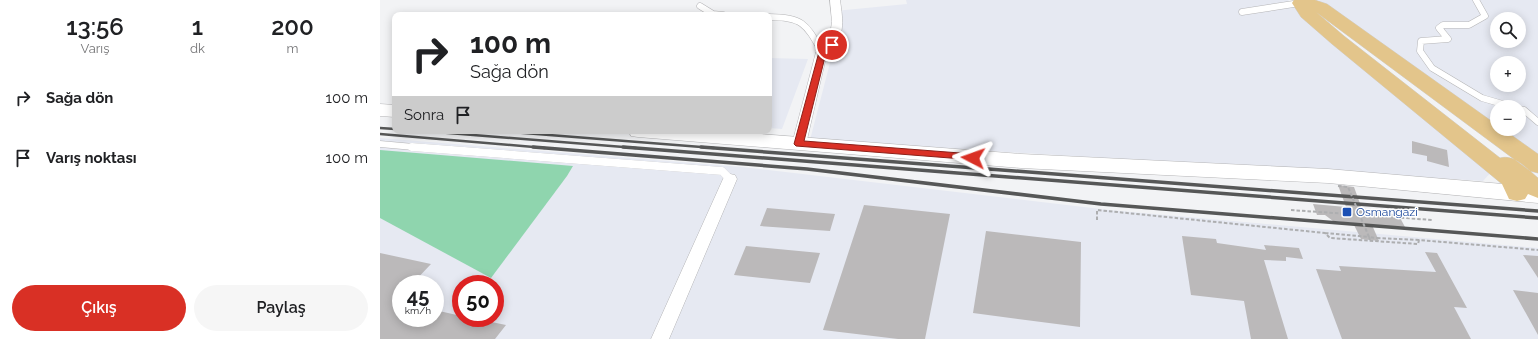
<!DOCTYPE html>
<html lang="tr">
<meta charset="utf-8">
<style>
:root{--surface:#fff;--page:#f6f6f6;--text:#202124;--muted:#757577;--accent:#d93025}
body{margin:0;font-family:Raleway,sans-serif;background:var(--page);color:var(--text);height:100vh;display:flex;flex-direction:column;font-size:15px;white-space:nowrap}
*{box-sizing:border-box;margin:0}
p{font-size:13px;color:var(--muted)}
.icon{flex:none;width:22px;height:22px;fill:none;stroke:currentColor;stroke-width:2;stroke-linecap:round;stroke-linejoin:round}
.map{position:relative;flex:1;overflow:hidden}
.panel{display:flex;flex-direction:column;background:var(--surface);width:380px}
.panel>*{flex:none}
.hud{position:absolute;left:12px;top:12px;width:380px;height:122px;border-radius:8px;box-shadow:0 2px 10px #0003;background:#fff;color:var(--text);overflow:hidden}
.buttons{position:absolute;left:1110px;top:12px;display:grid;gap:8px}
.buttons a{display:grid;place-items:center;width:36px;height:36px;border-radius:50%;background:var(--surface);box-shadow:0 2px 10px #0003;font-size:20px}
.speed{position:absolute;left:12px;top:275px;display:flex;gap:8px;font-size:20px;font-weight:700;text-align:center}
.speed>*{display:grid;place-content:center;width:52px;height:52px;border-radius:50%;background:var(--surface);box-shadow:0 2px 10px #0003;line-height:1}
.speed small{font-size:10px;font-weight:400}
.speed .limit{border:6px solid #d22;background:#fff;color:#111}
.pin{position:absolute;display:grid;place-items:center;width:34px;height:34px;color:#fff;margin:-17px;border:2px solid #fff;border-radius:50%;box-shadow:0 1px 4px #0007}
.me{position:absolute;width:44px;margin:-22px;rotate:274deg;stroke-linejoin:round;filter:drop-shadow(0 0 3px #0008)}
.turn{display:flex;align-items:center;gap:14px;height:84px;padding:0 12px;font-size:18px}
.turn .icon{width:52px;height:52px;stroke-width:2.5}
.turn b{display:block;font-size:28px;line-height:34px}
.then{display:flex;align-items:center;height:38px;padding:0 12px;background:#0003;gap:8px;font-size:15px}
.eta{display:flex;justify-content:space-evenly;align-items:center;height:68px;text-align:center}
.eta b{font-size:24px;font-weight:600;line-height:28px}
.action{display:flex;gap:8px;margin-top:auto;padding:8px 12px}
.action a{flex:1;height:46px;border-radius:24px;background:var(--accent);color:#fff;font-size:16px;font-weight:600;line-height:46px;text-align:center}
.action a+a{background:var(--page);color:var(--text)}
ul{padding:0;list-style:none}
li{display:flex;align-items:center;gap:12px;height:60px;padding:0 12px}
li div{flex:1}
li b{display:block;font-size:15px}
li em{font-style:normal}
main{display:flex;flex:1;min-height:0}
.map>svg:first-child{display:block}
</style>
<main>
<section class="panel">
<div class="eta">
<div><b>13:56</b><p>Varış</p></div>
<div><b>1</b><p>dk</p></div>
<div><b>200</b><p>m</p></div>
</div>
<ul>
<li><svg class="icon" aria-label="right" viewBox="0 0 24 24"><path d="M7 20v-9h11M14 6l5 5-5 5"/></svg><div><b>Sağa dön</b></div><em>100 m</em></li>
<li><svg class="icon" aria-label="arrive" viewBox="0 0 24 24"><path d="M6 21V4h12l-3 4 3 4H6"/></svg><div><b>Varış noktası</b></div><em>100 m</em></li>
</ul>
<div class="action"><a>Çıkış</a><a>Paylaş</a></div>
</section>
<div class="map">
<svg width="1158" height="339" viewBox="0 0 1158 339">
<rect width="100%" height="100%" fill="#f2f3f5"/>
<path fill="#e6e9f2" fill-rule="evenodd" d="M526,0H908L944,32L1114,169L1103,181L430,140L451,59L463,33L455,11L527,4Z
M938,0H1158V156L1120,129H1139V107H1117V127ZM1117,19H1139V41H1117ZM1117,63H1139V85H1117Z
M389,58L428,59L402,129L389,128Z
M0,138L362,167L729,210L1158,248V339H0ZM21,284H55V318H21ZM81,284H115V318H81Z"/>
<path fill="#8fd5ae" d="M0,150L193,166L187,176L111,278L0,218Z"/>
<path fill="#bbb9ba" d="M1032,141L1067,150L1069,167L1047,161V156L1032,153Z
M958,185L974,187L982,209L1005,210L1012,214H1018L1025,227L992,225L999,241L981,239L973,223L953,221L945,215H937L933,204L966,207Z
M484,205L570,214L545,339H518L443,330Z
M387,208L455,214L450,231L380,226Z
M606,231L701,242L700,327L593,313Z
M802,236L836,239L837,243L886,250L884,245L919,248L923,259L906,257V261L884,260L908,339H871L864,301L811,295Z
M366,246L440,253L430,283L354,275Z
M1045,252L1057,253L1087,308L1074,307L1091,339H962L936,269L961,271L959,266L1056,272Z
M0,253L51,264L32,284H21V318H55V310L81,316V318H92L126,325L115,339H0Z
M1143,255L1158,256V278Z
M1133,290L1158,293V335Z"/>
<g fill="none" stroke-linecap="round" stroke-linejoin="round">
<g stroke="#b5b5b7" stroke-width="7">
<path id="lane-far1" d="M1096,0L1105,16L1089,25H1063L1059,28L1068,39L1041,41L1040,51L1052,68L1102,98L1133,107
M320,6L333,14L343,15
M862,12L920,3
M389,17C423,17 426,24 442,52
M1139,109L1144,110L1158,122
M0,144L45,148"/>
</g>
<g stroke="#b5b5b7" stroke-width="8">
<path id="lane" d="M32,147L342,171L350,179"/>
</g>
<g stroke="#b5b5b7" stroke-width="1">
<path id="street" d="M450,0H460C463,21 466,39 447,53L426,144L424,147L419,149L414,147L412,144L436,52L445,44L450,35L452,22Z
M350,174L355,175L357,179L289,339H271L343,179L345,175Z"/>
</g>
<g stroke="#b5b5b7" stroke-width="1">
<path id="secondary" d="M0,104L15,105V117L0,116Z
M249,131H341L641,154L948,169L1158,187V203L948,183L641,168L258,137L251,136Z"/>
</g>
<g stroke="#d1d1d1" stroke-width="1">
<path id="primary" d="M914,0H935L947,4L1117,125V129H1123L1158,154V173L1150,171L936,12L964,36L1120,158C1135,154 1147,169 1158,178V198L1148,194L1145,199L1137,201L1129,199L1122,184L952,44L921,17L912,3Z"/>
</g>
<path stroke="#adaeb0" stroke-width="2" stroke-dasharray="3.5 2" stroke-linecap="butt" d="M911,210L1053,220
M717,220V210L945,233L950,238L1038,244L1039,240L1158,250
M945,233L989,237L990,240
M997,238L1039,240"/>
<use href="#lane-far1" stroke="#fff" stroke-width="6"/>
<use href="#lane" stroke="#fff" stroke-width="8"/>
<use href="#street" fill="#fff" fill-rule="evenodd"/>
<use href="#secondary" fill="#fff" fill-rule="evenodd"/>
<use href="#primary" fill="#e3c58b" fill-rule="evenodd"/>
<path stroke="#565757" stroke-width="2.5" d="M0,128L15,129
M44,131L256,148
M119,131L334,148
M0,134L165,148"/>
<path stroke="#565757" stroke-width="3.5" d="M153,147L427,169L721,204L1158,239
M243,147L1158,218
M321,147L1158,211"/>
<path stroke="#adaeb0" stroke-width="2" stroke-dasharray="3.5 2" stroke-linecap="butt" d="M958,186L968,187L989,237L997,238"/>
</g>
<path fill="#d93025" stroke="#8d1f18" d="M452,43L455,45L446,53L424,141L593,154L596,155L597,158L596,160L416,146L414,144L439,52Z"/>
<rect fill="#1a4fb4" stroke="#fff" stroke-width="1.5" x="962" y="207" width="10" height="10" rx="2"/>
<g text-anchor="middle" stroke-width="3" stroke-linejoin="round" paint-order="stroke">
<g font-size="12" fill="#164399" stroke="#fff" text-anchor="start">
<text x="976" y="216">Osmangazi</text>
</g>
</g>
</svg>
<div class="buttons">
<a><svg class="icon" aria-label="search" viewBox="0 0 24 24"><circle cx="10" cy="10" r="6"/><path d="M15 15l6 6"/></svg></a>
<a>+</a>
<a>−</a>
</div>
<div class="speed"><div>45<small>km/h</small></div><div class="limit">50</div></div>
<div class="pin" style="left:452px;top:45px;background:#d93025"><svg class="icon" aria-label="arrive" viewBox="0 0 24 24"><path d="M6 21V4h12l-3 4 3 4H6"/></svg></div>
<svg class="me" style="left:593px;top:158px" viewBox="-20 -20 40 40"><path d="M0-17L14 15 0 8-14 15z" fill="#d93025" stroke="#fff" stroke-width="4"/></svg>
<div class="hud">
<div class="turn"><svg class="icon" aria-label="right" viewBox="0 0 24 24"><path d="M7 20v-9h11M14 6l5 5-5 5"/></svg><div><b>100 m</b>Sağa dön</div></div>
<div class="then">Sonra<svg class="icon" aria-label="arrive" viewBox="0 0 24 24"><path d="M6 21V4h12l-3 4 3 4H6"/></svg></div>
</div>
</div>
</main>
